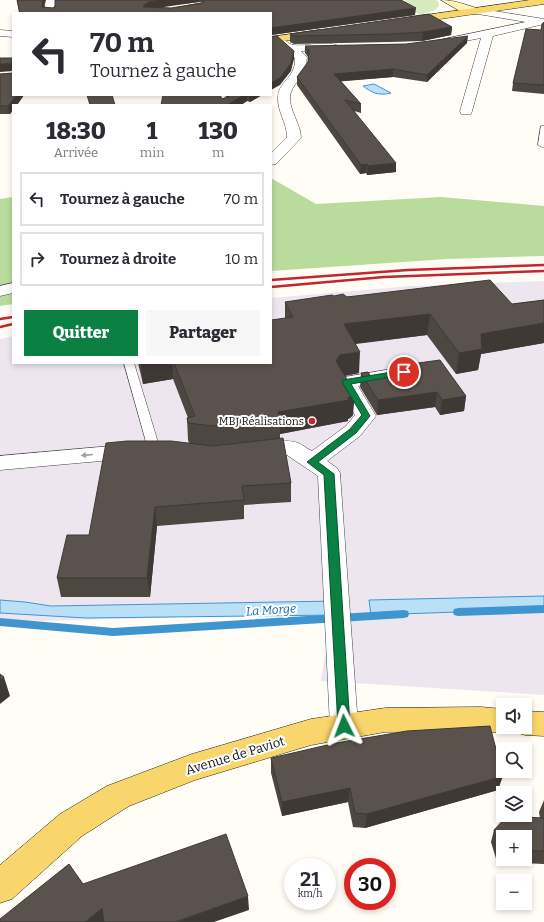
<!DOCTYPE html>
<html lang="fr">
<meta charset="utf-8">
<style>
:root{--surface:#fff;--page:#f7f7f7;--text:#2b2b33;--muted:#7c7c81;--line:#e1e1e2;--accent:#0b8043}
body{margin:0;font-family:Bitter,serif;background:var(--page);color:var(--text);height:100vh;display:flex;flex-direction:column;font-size:15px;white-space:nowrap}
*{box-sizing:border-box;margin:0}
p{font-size:13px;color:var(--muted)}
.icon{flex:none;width:22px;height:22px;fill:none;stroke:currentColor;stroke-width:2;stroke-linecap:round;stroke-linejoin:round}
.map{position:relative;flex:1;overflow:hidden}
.side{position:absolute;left:12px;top:104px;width:260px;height:260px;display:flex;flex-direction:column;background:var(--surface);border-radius:0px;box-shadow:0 2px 6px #0003}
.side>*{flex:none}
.guide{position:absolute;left:12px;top:12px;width:260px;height:84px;border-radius:0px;box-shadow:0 2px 6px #0003;background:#fff;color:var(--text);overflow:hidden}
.buttons{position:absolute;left:496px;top:698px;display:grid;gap:8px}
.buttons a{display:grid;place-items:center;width:36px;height:36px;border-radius:0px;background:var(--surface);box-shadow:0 2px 6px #0003;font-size:20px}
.speed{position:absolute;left:284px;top:858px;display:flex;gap:8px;font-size:20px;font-weight:700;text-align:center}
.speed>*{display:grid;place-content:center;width:52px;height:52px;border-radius:50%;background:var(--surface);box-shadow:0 2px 6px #0003;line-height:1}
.speed small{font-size:10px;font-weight:400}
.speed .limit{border:6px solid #d22;background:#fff;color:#111}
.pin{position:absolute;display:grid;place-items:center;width:34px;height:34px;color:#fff;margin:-17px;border:2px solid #fff;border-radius:50%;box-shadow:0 1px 4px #0007}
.me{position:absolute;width:44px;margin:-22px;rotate:357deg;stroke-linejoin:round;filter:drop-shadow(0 0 3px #0008)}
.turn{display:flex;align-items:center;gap:14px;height:84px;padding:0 12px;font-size:18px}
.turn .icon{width:52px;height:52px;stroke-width:2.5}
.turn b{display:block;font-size:28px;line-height:34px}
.eta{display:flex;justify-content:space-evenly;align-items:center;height:68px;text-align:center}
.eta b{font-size:24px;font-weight:800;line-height:28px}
.action{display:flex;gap:8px;margin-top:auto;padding:8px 12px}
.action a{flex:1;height:46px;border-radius:0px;background:var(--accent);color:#fff;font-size:16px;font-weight:800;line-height:46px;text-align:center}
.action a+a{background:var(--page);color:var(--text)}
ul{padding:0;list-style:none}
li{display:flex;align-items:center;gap:12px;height:54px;margin:0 8px 6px;padding:0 4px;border:2px solid var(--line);border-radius:0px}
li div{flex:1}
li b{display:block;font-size:15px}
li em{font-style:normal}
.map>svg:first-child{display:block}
</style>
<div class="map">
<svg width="544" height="922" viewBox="0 0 544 922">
<rect width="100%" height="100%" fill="#fffdf5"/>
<path fill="#eee6ef" d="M544,281V695L321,681L332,613L41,621L0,619V339L13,336V363H271V298L411,286Z"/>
<path fill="#d5ebbd" d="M407,0H435L438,1L439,6L435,10L420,15L399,4V2Z"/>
<path fill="#b9dc9c" d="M271,178L316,204L441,197L544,206V256L447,259L271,271Z
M13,197V304L0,306V199Z"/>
<path fill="#b9e0f7" stroke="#3f96cf" d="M374,84L391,93C379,96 372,93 363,86Z
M544,596V609L371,615L369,600Z
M0,600L25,602L51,606L336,601L338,615L86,618L0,613Z"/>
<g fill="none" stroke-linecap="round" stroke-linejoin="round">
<path fill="#3f96cf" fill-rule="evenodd" d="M544,605V613L458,616L454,615L453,612L454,609L458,608Z
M404,610L408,611L409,614L408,617L404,618L113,636L0,626V618L113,628Z"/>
<g stroke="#444" stroke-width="1">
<path id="service" d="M218,95H226L224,98L228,105H222L217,97Z
M541,126H544V147H542L538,145Z
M124,363H134L160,449L158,452H150L148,449Z"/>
</g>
<g stroke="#444" stroke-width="1">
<path id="minor" d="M46,0H56L54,13H44Z
M540,19L544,20V24L493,36L472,111L471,114H461L460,111L481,38L439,46L435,45L434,43L435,41Z
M0,30L13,31V37L0,36Z
M283,40C287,41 290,45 294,45C305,47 333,39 341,48L335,51H301L307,57C306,61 307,66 306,69C302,79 292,84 290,96C289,111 301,124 301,138L276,164L271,165V153L287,137C287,123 277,111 278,97C278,84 291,79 294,67C295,65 295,61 295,58L278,43Z
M13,283V293L0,296V286Z
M433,362L440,364L443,368L440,372L358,386L376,416L360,436L327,461L337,468L340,473L358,726L354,735L344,739L334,735L330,726L318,476L287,455L256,459L248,457L245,452L248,447C260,444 287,438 298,443C303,445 307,449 312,451L346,426L355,415L336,382L339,378Z
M134,444L142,446L145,451L142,456L134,458L0,470V456Z"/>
</g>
<g stroke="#444" stroke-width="1">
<path id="tertiary" d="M476,8L544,19V25L472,13L471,11L472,9Z"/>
</g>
<g stroke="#333" stroke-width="1">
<path id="secondary" d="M441,0C455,0 466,5 480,9L481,11L476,14L458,10Z"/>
</g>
<g stroke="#222" stroke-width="1">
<path id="primary" d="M530,0H544V4L405,24L400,21L405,18Z
M319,30L323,31L324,33L323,35L271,43V37Z
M481,707L503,709V727H525V711L544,712V736L525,735L515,732L514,729L503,733L481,731L385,732L311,745L195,780L129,806L82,836L12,899L0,903V865L60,814L107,786L192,754L311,719L385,708Z"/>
</g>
<use href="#service" fill="#fff" fill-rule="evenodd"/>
<use href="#minor" fill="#fff" fill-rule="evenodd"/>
<use href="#tertiary" fill="#fff" fill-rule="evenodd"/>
<use href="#secondary" fill="#fff6b0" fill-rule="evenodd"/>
<use href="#primary" fill="#f9d66b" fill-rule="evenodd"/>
<path stroke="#c4262e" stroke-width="2.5" d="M271,280L408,270L544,265
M271,287L384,277L544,271
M0,319L13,317
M0,327L13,324"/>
</g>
<path fill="#4d4742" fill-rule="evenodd" d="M17,0H45L44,7L53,8L55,6V0H401L415,15L271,35V13H19ZM199,2H203L171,8L158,7Z
M544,22V94L512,91L513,83L541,30Z
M452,27L451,35L422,41L391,42L294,44L290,42V34Z
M467,43L427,82L393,77L341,81L361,104V113L354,111L396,172L367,175L366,173L360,174L297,85V77L308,62V57L305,53V46Z
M13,73V95H24L17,105H13V110L10,114H0V74Z
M226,95H262L250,102L247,101L241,105H161L222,99L226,98Z
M334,296L512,304L544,300V343L481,354L478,370L456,374L427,335L356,344L359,373L344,376L353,415L350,418L348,419V421L280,434V439L291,483V502L244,505V519L157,526L150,597H61L57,578L89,535L189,443L188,440L187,418H188L173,379L143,384L138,363H271L285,318V302Z
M418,363L466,396L464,411L440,415L435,407L377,415L360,387L361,373L371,377L417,371Z
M271,758L498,790L365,828L353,827L348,802L282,816L271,773Z
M544,800V864L497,862L491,842L494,830L540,818L539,812ZM503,837H525V859H503Z"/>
<path fill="#3f3936" d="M43,0H45L43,13L42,7Z
M162,0H199V2L150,9L143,7L144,5L149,2Z
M416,8L415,15L271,35V28Z
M452,27L451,35L422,41L423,32Z
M468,36L467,43L427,82V75Z
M294,51V59L291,71L280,85L271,90V83Z
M13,63V71L0,72V64Z
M393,69V77L334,82V74Z
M17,95H24L17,105H13V110L10,114L8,106Z
M244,95H247V101L241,105H227Z
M249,95H262L250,102Z
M396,163V172L367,175L368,166Z
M367,164L366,173L360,174L361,165Z
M430,314L427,335L343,345L344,324Z
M544,323V343L481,354L478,370L456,374L459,353L481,334Z
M360,352L359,373L339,377L336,361L340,355Z
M141,363H172L173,379L143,384Z
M437,392L435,407L377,415L378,400Z
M355,393L353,415L350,418L348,419V421L280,434V419L278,412L348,397Z
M466,396L464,411L440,415L442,400Z
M155,507L157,526L150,597L147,578Z
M4,677L10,696L0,704V680Z
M503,776L498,790L365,828L367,814Z
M350,788L348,802L282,816V802Z
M248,896L249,910L214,922H175Z
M102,908L105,922H85Z"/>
<path fill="#5a524d" stroke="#3f3936" d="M17,0H43L42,7L53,8L55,6V0H162L149,2L144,5L143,7L171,8L203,3L204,0H401L416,8L271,28V13H20Z
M429,14L452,27L423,32L392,34L294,36L290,34Z
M544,22V85L513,83L526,29L541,30L542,24Z
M277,36L294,51L291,63L280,78L271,83V37Z
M468,36L427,75L393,69L334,74L361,104L345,100L396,163L368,166L367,164L361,165L297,77L308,62L309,50L305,46L406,44Z
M0,58H13V95H17L8,106H0V74L13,73V63L0,64Z
M87,95H112L115,105H90Z
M163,95H220L222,99L229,97L228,95H244L227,105H161Z
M490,280L512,304L544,300V323L481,334L482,349L459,353L430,314L344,324L360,352L340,355L336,361L355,393L352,397H348L349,400L278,412L280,419L213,426L188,423L187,418L195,416L174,363H271V320L293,317L285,302L332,295L334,296L343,294L347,297Z
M440,360L466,396L442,400L437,392L378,400L361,373L368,372L371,377L422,370L418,363Z
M283,438L291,483L242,486L244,500L155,507L147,578H57L67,535H89L106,443L127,441H171L213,446Z
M0,674L4,677L0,680Z
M490,726L503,776L367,814L355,813L350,788L282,802L271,758L336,743L407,731Z
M507,816L544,818V851H525V837H503V850H501L494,830Z
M226,834L248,896L175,922H104L102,908L85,922H0V919L69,864L83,884Z"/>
<defs><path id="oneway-solid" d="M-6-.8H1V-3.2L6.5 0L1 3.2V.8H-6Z"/></defs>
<use fill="#a0a0a0" href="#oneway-solid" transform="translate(87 455) rotate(175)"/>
<path fill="#0b8043" stroke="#07532c" d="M404,370L407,371V374L351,384L370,416L356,433L318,462L334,474L350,726L348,730L344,731L339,730L338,726L324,475L307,462L350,429L362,415L342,382L343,380Z"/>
<circle fill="#c4262e" stroke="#fff" stroke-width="1.5" cx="312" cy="421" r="4"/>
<g text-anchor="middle" stroke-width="4" stroke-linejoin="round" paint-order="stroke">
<g font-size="11" fill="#111" stroke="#fff" text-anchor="end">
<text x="304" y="425">MBJ Réalisations</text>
</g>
<g font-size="12" font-style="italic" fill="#1768a6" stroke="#fff">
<text transform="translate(271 610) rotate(-4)" y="4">La Morge</text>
</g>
<g font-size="13" fill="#111" stroke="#fff">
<text transform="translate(235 755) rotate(-17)" y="5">Avenue de Paviot</text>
</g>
</g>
</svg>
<div class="buttons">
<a><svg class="icon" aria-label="sound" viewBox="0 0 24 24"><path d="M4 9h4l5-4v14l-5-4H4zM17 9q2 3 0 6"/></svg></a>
<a><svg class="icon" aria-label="search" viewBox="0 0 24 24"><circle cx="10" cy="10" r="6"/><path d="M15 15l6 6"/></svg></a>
<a><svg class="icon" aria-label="layers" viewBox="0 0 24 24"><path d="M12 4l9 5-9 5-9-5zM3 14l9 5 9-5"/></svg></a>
<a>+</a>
<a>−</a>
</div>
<div class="speed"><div>21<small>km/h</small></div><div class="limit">30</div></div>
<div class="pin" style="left:404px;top:372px;background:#d93025"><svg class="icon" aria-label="arrive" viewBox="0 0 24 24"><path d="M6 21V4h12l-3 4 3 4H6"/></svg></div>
<svg class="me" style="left:344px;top:726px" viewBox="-20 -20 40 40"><path d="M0-17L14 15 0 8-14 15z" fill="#0b8043" stroke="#fff" stroke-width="4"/></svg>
<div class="guide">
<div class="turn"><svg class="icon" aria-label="left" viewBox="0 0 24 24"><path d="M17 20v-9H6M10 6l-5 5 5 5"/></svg><div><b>70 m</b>Tournez à gauche</div></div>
</div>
<section class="side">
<div class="eta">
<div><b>18:30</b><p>Arrivée</p></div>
<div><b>1</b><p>min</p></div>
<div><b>130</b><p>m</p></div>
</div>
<ul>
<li><svg class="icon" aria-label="left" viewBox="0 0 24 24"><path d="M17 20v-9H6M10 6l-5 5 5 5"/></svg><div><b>Tournez à gauche</b></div><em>70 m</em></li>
<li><svg class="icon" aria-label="right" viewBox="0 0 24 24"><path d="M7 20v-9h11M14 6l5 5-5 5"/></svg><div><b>Tournez à droite</b></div><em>10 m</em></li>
</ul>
<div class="action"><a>Quitter</a><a>Partager</a></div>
</section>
</div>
